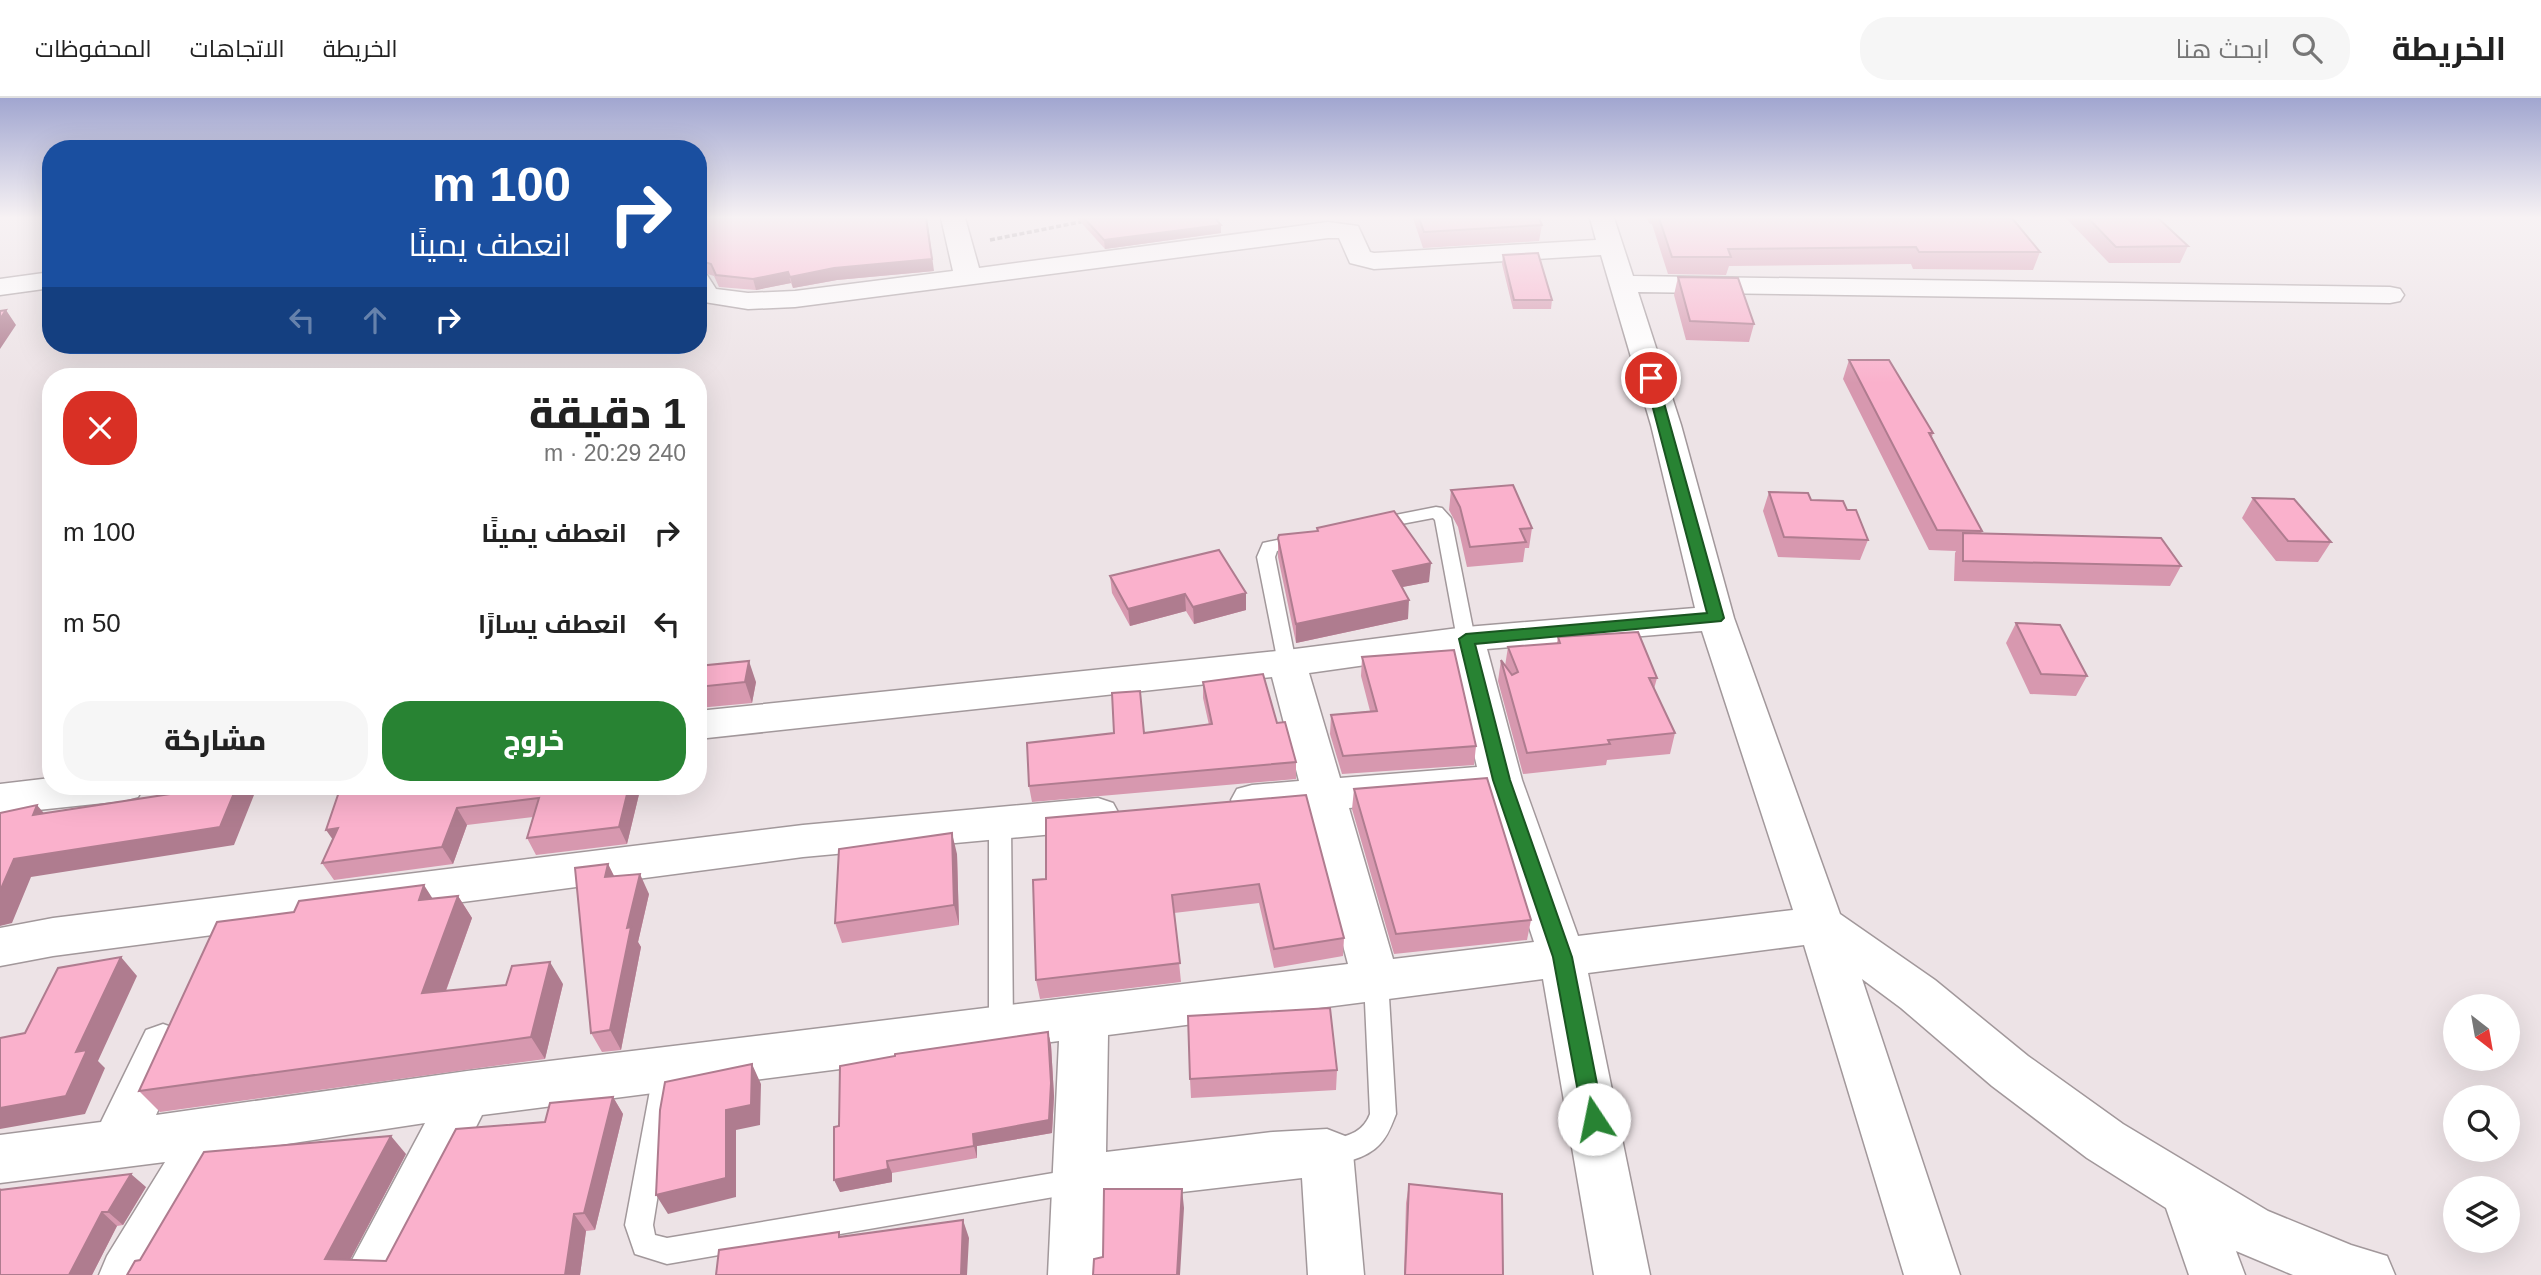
<!DOCTYPE html>
<html lang="ar">
<meta charset="utf-8">
<style>
body{margin:0;font-family:Helvetica,Cairo,sans-serif;background:#f6f6f6;color:#222;direction:rtl;height:100vh;display:flex;flex-direction:column;font-size:26px;white-space:nowrap}
*{box-sizing:border-box;margin:0}
p{font-size:23px;color:#767676}
.icon{flex:none;width:38px;height:38px;fill:none;stroke:currentColor;stroke-width:2;stroke-linecap:round;stroke-linejoin:round}
.map{position:relative;flex:1;overflow:hidden;direction:ltr}
.drawer{position:absolute;left:42px;top:270px;width:665px;height:427px;display:flex;flex-direction:column;background:#fff;border-radius:28px;box-shadow:0 7px 28px #0002;direction:rtl}
.drawer>*{flex:none}
.banner{position:absolute;left:42px;top:42px;width:665px;height:214px;border-radius:28px;box-shadow:0 7px 28px #0002;direction:rtl;background:#1a4fa0;color:#fff;overflow:hidden}
.needle{width:46px;rotate:149deg}
.buttons{position:absolute;left:2443px;top:896px;display:grid;gap:14px}
.buttons a{display:grid;place-items:center;width:77px;height:77px;border-radius:50%;background:#fff;box-shadow:0 7px 28px #0002;font-size:35px}
.pin{position:absolute;display:grid;place-items:center;width:60px;height:60px;color:#fff;margin:-30px;border:4px solid #fff;border-radius:50%;box-shadow:0 2px 7px #0007}
.me{position:absolute;width:77px;margin:-38px;rotate:349deg;stroke-linejoin:round;filter:drop-shadow(0 0 5px #0008)}
.turn{display:flex;align-items:center;gap:24px;height:147px;padding:0 21px;font-size:32px}
.turn .icon{width:91px;height:91px;stroke-width:2.5}
.turn b{display:block;font-size:49px;line-height:60px}
.lanes{display:flex;align-items:center;height:66px;padding:0 21px;background:#0003;justify-content:center;gap:35px;direction:ltr}
.lanes .off{opacity:.35}
.round{display:grid;place-items:center;flex:none;width:74px;height:74px;border-radius:28px;background:#f6f6f6}
.headline{display:flex;align-items:center;justify-content:space-between;height:119px;padding:0 21px}
h1{font-size:42px;font-weight:800;line-height:52px}
.button{display:flex;gap:14px;margin-top:auto;padding:14px 21px}
.button a{flex:1;height:80px;border-radius:28px;background:#288333;color:#fff;font-size:28px;font-weight:800;line-height:80px;text-align:center}
.button a+a{background:#f6f6f6;color:#222}
ul{padding:0;list-style:none}
li{display:flex;align-items:center;gap:21px;height:91px;padding:0 21px}
li div{flex:1}
li b{display:block;font-size:26px}
li em{font-style:normal}
header{display:flex;align-items:center;gap:42px;box-sizing:border-box;height:98px;padding:0 35px;background:#fff;border-bottom:2px solid #e0e0e0}
header strong{font-size:33px}
nav{display:flex;gap:38px;margin-inline-start:auto;font-size:24px}
.search{width:490px;height:63px;background:#f6f6f6;display:flex;align-items:center;gap:18px;box-sizing:border-box;padding:0 24px;border-radius:28px;color:#767676;font-size:26px}
.map>svg:first-child{display:block}
.lines{fill:none;stroke-linecap:round;stroke-linejoin:round}
.service-casing{stroke:#a2989b;stroke-width:3}
.minor-casing{stroke:#a2989b;stroke-width:3}
.path{stroke:#817a7d;stroke-width:3.5;stroke-dasharray:5 2.5;stroke-linecap:butt}
.service{fill:#fff;fill-rule:evenodd}
.minor{fill:#fff;fill-rule:evenodd}
.wall{fill:#d798af}
.shaded-wall{fill:#af7c8f}
.building{fill:#fab1cc;stroke:#af7c8f;stroke-width:2}
.route{fill:#288333;stroke:#1a5521;stroke-width:2}
</style>
<header>
<strong>الخريطة</strong>
<div class="search"><svg class="icon" aria-label="search" viewBox="0 0 24 24"><circle cx="10" cy="10" r="6"/><path d="M15 15l6 6"/></svg>ابحث هنا</div>
<nav><a>الخريطة</a><a>الاتجاهات</a><a>المحفوظات</a></nav>
</header>
<div class="map">
<svg width="2541" height="1177" viewBox="0 0 2541 1177">
<rect width="100%" height="100%" fill="#ede3e6"/>
<g class="lines">
<g class="service-casing">
<path id="service" d="M 1436,409 L 1442,410 L 1451,420 L 1475,541 L 1473,545 L 1459,545 L 1457,541 L 1435,422 L 1433,420 L 1375,431 L 1367,426 L 1375,421 Z
M 1301,437 L 1307,438 L 1310,442 L 1307,446 L 1277,453 L 1275,459 L 1296,565 L 1294,569 L 1280,569 L 1278,565 L 1257,459 L 1263,445 Z
M 1000,717 L 1008,719 L 1011,725 L 1013,929 L 1010,936 L 1001,939 L 992,936 L 989,929 L 989,725 L 992,719 Z
M 1376,872 L 1384,875 L 1388,882 L 1396,1016 C 1392,1026 1388,1038 1380,1046 C 1368,1060 1335,1070 1318,1064 L 1314,1055 L 1318,1046 C 1339,1038 1361,1040 1370,1016 L 1364,882 L 1368,875 Z
M 666,960 L 675,963 L 678,971 L 653,1127 L 655,1137 L 667,1140 L 1077,1071 L 1086,1074 L 1090,1083 L 1086,1092 L 1077,1095 L 667,1166 L 635,1156 L 625,1127 L 654,971 L 657,963 Z"/>
</g>
<g class="minor-casing">
<path id="minor" d="M 941,120 L 965,120 L 979,170 L 1328,124 L 1358,128 L 1370,154 L 1374,155 L 1596,142 L 1590,120 L 1614,120 L 1633,178 L 2390,189 L 2400,191 L 2404,197 L 2400,203 L 2390,205 L 1638,194 L 1681,327 L 1734,520 L 1840,816 L 1935,882 L 2028,958 L 2123,1026 L 2268,1113 L 2351,1147 L 2387,1158 L 2395,1177 L 2293,1177 L 2236,1153 L 2245,1177 L 2189,1177 L 2166,1110 L 2087,1060 L 1992,988 L 1901,910 L 1862,881 L 1960,1177 L 1904,1177 L 1804,847 L 1588,875 L 1650,1177 L 1594,1177 L 1543,881 L 1108,937 L 1106,1054 L 1273,1034 L 1327,1031 L 1345,1038 L 1353,1055 L 1364,1177 L 1308,1177 L 1302,1080 L 1105,1103 L 1104,1177 L 1048,1177 L 1059,943 L 482,1017 L 402,1177 L 344,1177 L 425,1025 L 228,1055 L 158,1177 L 99,1177 L 107,1158 L 165,1064 L 0,1085 L 0,1037 L 101,1024 L 146,932 L 163,926 L 180,932 L 187,947 L 156,1017 L 467,973 L 1348,866 L 1307,713 L 1252,717 L 1237,713 L 1231,702 L 1237,691 L 1252,687 L 1299,683 L 1272,579 L 698,641 L 698,613 L 1287,552 L 1466,529 L 1695,510 L 1651,327 L 1601,157 L 1374,171 L 1350,165 L 1339,140 L 1328,140 L 795,209 L 748,211 L 698,203 L 698,175 L 707,177 L 716,191 L 748,195 L 795,193 L 953,173 ZM 1702,533 L 1793,812 L 1578,838 L 1522,682 L 1487,551 ZM 1451,555 L 1477,669 L 1340,680 L 1309,575 ZM 1486,698 L 1534,844 L 1393,861 L 1349,710 Z
M 51,174 L 51,190 L 0,197 L 0,181 Z
M 51,680 L 51,688 L 144,688 L 138,699 L 123,703 L 0,716 L 0,686 Z
M 1098,700 L 1113,705 L 1119,716 L 1113,727 L 1098,732 L 803,759 L 53,858 L 0,868 L 0,830 L 53,820 L 803,727 Z"/>
</g>
<path class="path" d="M 990,142 L 1085,123"/>
<use href="#service" class="service"/>
<use href="#minor" class="minor"/>
</g>
<path class="wall" d="M 698,120 L 934,173 L 837,182 L 793,190 L 791,185 L 756,192 L 719,189 L 714,178 L 698,173 Z
M 1077,120 L 1219,120 L 1219,122 L 1217,122 L 1221,135 L 1105,151 Z
M 1413,120 L 1539,120 L 1542,127 L 1539,143 L 1423,150 Z
M 1647,120 L 2012,120 L 2040,154 L 2033,172 L 1913,171 L 1911,166 L 1729,168 L 1726,177 L 1668,176 L 1652,126 L 1649,125 Z
M 2066,120 L 2158,120 L 2188,148 L 2180,165 L 2109,165 Z
M 1503,157 L 1552,202 L 1551,211 L 1513,211 L 1502,166 Z
M 1678,179 L 1754,226 L 1749,244 L 1686,242 L 1674,197 Z
M 1849,262 L 1933,335 L 1932,339 L 1982,433 L 1981,436 L 2181,468 L 2170,488 L 1954,483 L 1955,455 L 1956,453 L 1929,452 L 1843,281 Z
M 1451,392 L 1532,430 L 1529,450 L 1525,450 L 1523,464 L 1467,469 L 1458,429 L 1449,412 Z
M 1769,394 L 1811,402 L 1847,412 L 1868,442 L 1860,462 L 1778,459 L 1763,413 Z
M 2253,400 L 2331,444 L 2318,464 L 2276,463 L 2242,420 Z
M 1317,430 L 1429,484 L 1402,489 L 1408,521 L 1296,545 L 1278,459 L 1278,440 L 1317,433 Z
M 1110,478 L 1246,512 L 1194,526 L 1186,513 L 1130,528 L 1112,495 Z
M 2016,525 L 2087,578 L 2076,598 L 2030,596 L 2006,545 Z
M 1558,539 L 1657,580 L 1654,591 L 1675,635 L 1670,656 L 1607,662 L 1606,667 L 1523,676 L 1498,583 L 1501,562 L 1505,568 L 1508,549 L 1557,545 Z
M 1362,559 L 1476,648 L 1474,667 L 1342,676 L 1330,636 L 1331,617 L 1370,613 L 1361,578 Z
M 698,568 L 756,584 L 752,605 L 698,610 Z
M 1203,584 L 1277,625 L 1296,664 L 1296,681 L 1032,704 L 1029,688 L 1144,635 L 1209,627 L 1203,600 Z
M 341,688 L 641,688 L 627,746 L 536,757 L 527,740 L 533,719 L 467,727 L 453,766 L 334,782 L 322,765 L 332,742 Z
M 1354,691 L 1531,822 L 1527,842 L 1394,856 L 1352,711 Z
M 1306,697 L 1344,840 L 1343,858 L 1274,870 L 1259,805 L 1174,815 L 1181,884 L 1040,901 L 1036,882 L 1046,781 Z
M 957,756 L 959,827 L 842,845 L 835,825 Z
M 608,766 L 614,778 L 649,796 L 638,844 L 641,849 L 621,952 L 602,954 L 591,935 Z
M 458,798 L 472,820 L 446,893 L 563,886 L 545,961 L 160,1014 L 139,993 L 433,801 Z
M 1048,934 L 1051,947 L 1054,998 L 1052,1035 L 977,1048 L 977,1060 L 892,1075 L 892,1084 L 840,1094 L 839,1028 Z
M 1337,972 L 1336,992 L 1191,1000 L 1190,981 Z
M 613,999 L 623,1016 L 595,1132 L 586,1133 L 580,1177 L 140,1162 L 406,1056 L 350,1162 L 386,1163 L 545,1024 Z
M 1409,1086 L 1503,1177 L 1404,1177 L 1406,1105 Z
M 146,1089 L 123,1127 L 117,1128 L 92,1177 L 0,1177 L 0,1090 L 3,1092 Z"/>
<path class="shaded-wall" d="M 927,120 L 934,173 L 837,182 L 793,190 L 790,179 Z
M 1221,127 L 1221,135 L 1105,151 L 1104,142 Z
M 788,174 L 791,185 L 756,192 L 753,181 Z
M 6,212 L 16,227 L 0,251 L 0,221 Z
M 1431,465 L 1429,484 L 1392,491 L 1393,473 Z
M 1246,495 L 1246,512 L 1194,526 L 1193,509 Z
M 1185,496 L 1186,513 L 1130,528 L 1128,511 Z
M 1409,502 L 1408,521 L 1296,545 L 1296,526 Z
M 749,563 L 756,584 L 752,605 L 745,584 Z
M 237,688 L 248,688 L 254,697 L 234,747 L 31,779 L 12,825 L 0,828 L 0,793 L 14,761 Z
M 629,688 L 641,688 L 627,746 L 619,729 Z
M 37,707 L 53,726 L 33,717 Z
M 457,710 L 467,727 L 453,766 L 442,749 Z
M 338,730 L 338,749 L 326,732 Z
M 952,735 L 957,756 L 959,827 L 954,807 Z
M 608,766 L 618,786 L 605,779 Z
M 640,776 L 649,796 L 638,844 L 641,849 L 621,952 L 610,932 L 627,830 Z
M 424,787 L 438,809 L 419,802 Z
M 458,798 L 472,820 L 437,917 L 422,895 Z
M 121,859 L 137,878 L 98,963 L 105,970 L 85,1016 L 0,1031 L 0,1010 L 76,954 Z
M 550,864 L 563,886 L 545,961 L 531,939 Z
M 1048,934 L 1051,947 L 1054,998 L 1052,1035 L 977,1048 L 977,1060 L 974,1048 L 973,1036 Z
M 752,966 L 761,986 L 760,1027 L 736,1032 L 736,1099 L 668,1116 L 656,1097 L 726,1012 Z
M 613,999 L 623,1016 L 595,1132 L 584,1115 Z
M 391,1038 L 406,1056 L 342,1177 L 325,1161 Z
M 887,1063 L 892,1075 L 892,1084 L 840,1094 L 834,1082 Z
M 131,1076 L 146,1089 L 123,1127 L 108,1114 Z
M 1182,1091 L 1184,1110 L 1180,1177 L 1177,1177 Z
M 102,1114 L 117,1128 L 92,1177 L 69,1177 Z
M 574,1116 L 586,1133 L 580,1177 L 565,1177 Z
M 963,1122 L 969,1140 L 967,1177 L 961,1177 Z"/>
<path class="building" d="M 698,120 L 926,120 L 932,161 L 834,170 L 790,179 L 788,174 L 753,181 L 716,177 L 711,166 L 698,162 Z
M 1084,120 L 1215,120 L 1221,127 L 1104,142 Z
M 1419,120 L 1539,120 L 1542,127 L 1424,134 Z
M 1659,120 L 2012,120 L 2040,154 L 1919,154 L 1916,149 L 1728,151 L 1731,159 L 1672,159 Z
M 2088,120 L 2158,120 L 2188,148 L 2116,149 Z
M 1538,155 L 1552,202 L 1514,202 L 1503,157 Z
M 1678,179 L 1738,180 L 1754,226 L 1690,223 Z
M 6,212 L 0,221 L 0,213 Z
M 1849,262 L 1889,262 L 1933,335 L 1929,335 L 1982,433 L 1937,432 Z
M 1513,387 L 1532,430 L 1520,431 L 1526,444 L 1470,449 L 1460,409 L 1451,392 Z
M 1769,394 L 1808,395 L 1811,402 L 1843,403 L 1847,412 L 1856,412 L 1868,442 L 1784,439 Z
M 2253,400 L 2294,401 L 2331,444 L 2288,443 Z
M 1394,413 L 1431,465 L 1393,473 L 1409,502 L 1296,526 L 1278,440 L 1279,437 L 1318,433 L 1317,430 Z
M 1963,435 L 2161,440 L 2181,468 L 1963,463 Z
M 1219,452 L 1246,495 L 1193,509 L 1185,496 L 1128,511 L 1110,478 Z
M 2016,525 L 2060,527 L 2087,578 L 2041,576 Z
M 1638,534 L 1657,580 L 1649,580 L 1675,635 L 1608,642 L 1610,646 L 1527,655 L 1501,562 L 1512,577 L 1518,574 L 1508,549 L 1560,545 L 1558,539 Z
M 1454,552 L 1476,648 L 1343,658 L 1331,617 L 1377,613 L 1362,559 Z
M 749,563 L 745,584 L 698,589 L 698,568 Z
M 1263,576 L 1277,625 L 1285,624 L 1296,664 L 1029,688 L 1027,645 L 1114,635 L 1112,595 L 1140,593 L 1144,635 L 1212,626 L 1203,584 Z
M 1487,680 L 1531,822 L 1396,836 L 1354,691 Z
M 199,688 L 237,688 L 220,729 L 14,761 L 0,793 L 0,715 L 37,707 L 33,717 L 196,692 Z
M 341,688 L 629,688 L 619,729 L 527,740 L 539,700 L 457,710 L 442,749 L 322,765 L 338,730 L 326,732 Z
M 1306,697 L 1344,840 L 1274,851 L 1259,786 L 1172,797 L 1180,865 L 1036,882 L 1033,782 L 1046,781 L 1046,720 Z
M 952,735 L 954,807 L 835,825 L 839,751 Z
M 608,766 L 605,779 L 640,776 L 627,830 L 631,829 L 610,932 L 591,935 L 575,770 Z
M 424,787 L 419,802 L 458,798 L 422,895 L 506,887 L 512,868 L 550,864 L 531,939 L 139,993 L 217,824 L 294,814 L 299,803 Z
M 121,859 L 76,954 L 87,952 L 66,998 L 0,1010 L 0,940 L 25,935 L 58,870 Z
M 1330,910 L 1337,972 L 1190,981 L 1188,918 Z
M 1048,934 L 1051,985 L 1049,1022 L 973,1036 L 974,1048 L 887,1063 L 888,1071 L 834,1082 L 834,1029 L 839,1028 L 840,968 L 895,958 L 895,956 Z
M 752,966 L 751,1007 L 726,1012 L 726,1080 L 656,1097 L 660,1012 L 665,984 Z
M 613,999 L 584,1115 L 574,1116 L 565,1177 L 127,1177 L 135,1163 L 140,1162 L 204,1054 L 391,1038 L 325,1161 L 386,1163 L 456,1031 L 545,1024 L 550,1005 Z
M 131,1076 L 108,1114 L 102,1114 L 69,1177 L 0,1177 L 0,1092 Z
M 1409,1086 L 1502,1096 L 1503,1177 L 1405,1177 Z
M 1104,1091 L 1182,1091 L 1177,1177 L 1093,1177 L 1094,1161 L 1103,1159 Z
M 963,1122 L 961,1177 L 716,1177 L 719,1152 L 839,1134 L 839,1139 Z"/>
<linearGradient id="sky" x2="0" y2="1"><stop stop-color="#a1a6d0"/><stop offset="0.42" stop-color="#f7f2f4"/><stop offset="1" stop-color="#f7f2f4" stop-opacity="0"/></linearGradient>
<rect width="2541" height="285" fill="url(#sky)"/>
<path class="route" d="M 1651,276 L 1657,280 L 1724,520 L 1721,523 L 1475,546 L 1510,682 L 1572,859 L 1604,1021 L 1601,1028 L 1594,1030 L 1586,1028 L 1583,1021 L 1553,859 L 1493,682 L 1459,541 L 1466,536 L 1707,515 L 1645,280 Z"/>
</svg>
<div class="buttons">
<a><svg class="needle" viewBox="-14 -14 28 28"><path d="M0-13l5 13h-10z" fill="#e53935"/><path d="M0 13l5-13h-10z" fill="#767676"/></svg></a>
<a><svg class="icon" aria-label="search" viewBox="0 0 24 24"><circle cx="10" cy="10" r="6"/><path d="M15 15l6 6"/></svg></a>
<a><svg class="icon" aria-label="layers" viewBox="0 0 24 24"><path d="M12 4l9 5-9 5-9-5zM3 14l9 5 9-5"/></svg></a>
</div>
<div class="pin" style="left:1651px;top:280px;background:#d93025"><svg class="icon" aria-label="arrive" viewBox="0 0 24 24"><path d="M6 21V4h12l-3 4 3 4H6"/></svg></div>
<svg class="me" style="left:1594px;top:1021px" viewBox="-20 -20 40 40"><circle r="19" fill="#fff"/><path d="M0-13L10 11 0 6-10 11z" fill="#288333"/></svg>
<div class="banner">
<div class="turn"><svg class="icon" aria-label="right" viewBox="0 0 24 24"><path d="M7 20v-9h11M14 6l5 5-5 5"/></svg><div><b>100 m</b>انعطف يمينًا</div></div>
<div class="lanes"><svg class="icon off" aria-label="left" viewBox="0 0 24 24"><path d="M17 20v-9H6M10 6l-5 5 5 5"/></svg><svg class="icon off" aria-label="ahead" viewBox="0 0 24 24"><path d="M12 20V5M6 11l6-6 6 6"/></svg><svg class="icon" aria-label="right" viewBox="0 0 24 24"><path d="M7 20v-9h11M14 6l5 5-5 5"/></svg></div>
</div>
<section class="drawer">
<div class="headline"><div><h1>1 دقيقة</h1><p>240 m · 20:29</p></div><a class="round" style="background:#d93025;color:#fff"><svg class="icon" aria-label="close" viewBox="0 0 24 24"><path d="M6 6l12 12M18 6L6 18"/></svg></a></div>
<ul>
<li><svg class="icon" aria-label="right" viewBox="0 0 24 24"><path d="M7 20v-9h11M14 6l5 5-5 5"/></svg><div><b>انعطف يمينًا</b></div><em>100 m</em></li>
<li><svg class="icon" aria-label="left" viewBox="0 0 24 24"><path d="M17 20v-9H6M10 6l-5 5 5 5"/></svg><div><b>انعطف يسارًا</b></div><em>50 m</em></li>
</ul>
<div class="button"><a>خروج</a><a>مشاركة</a></div>
</section>
</div>
